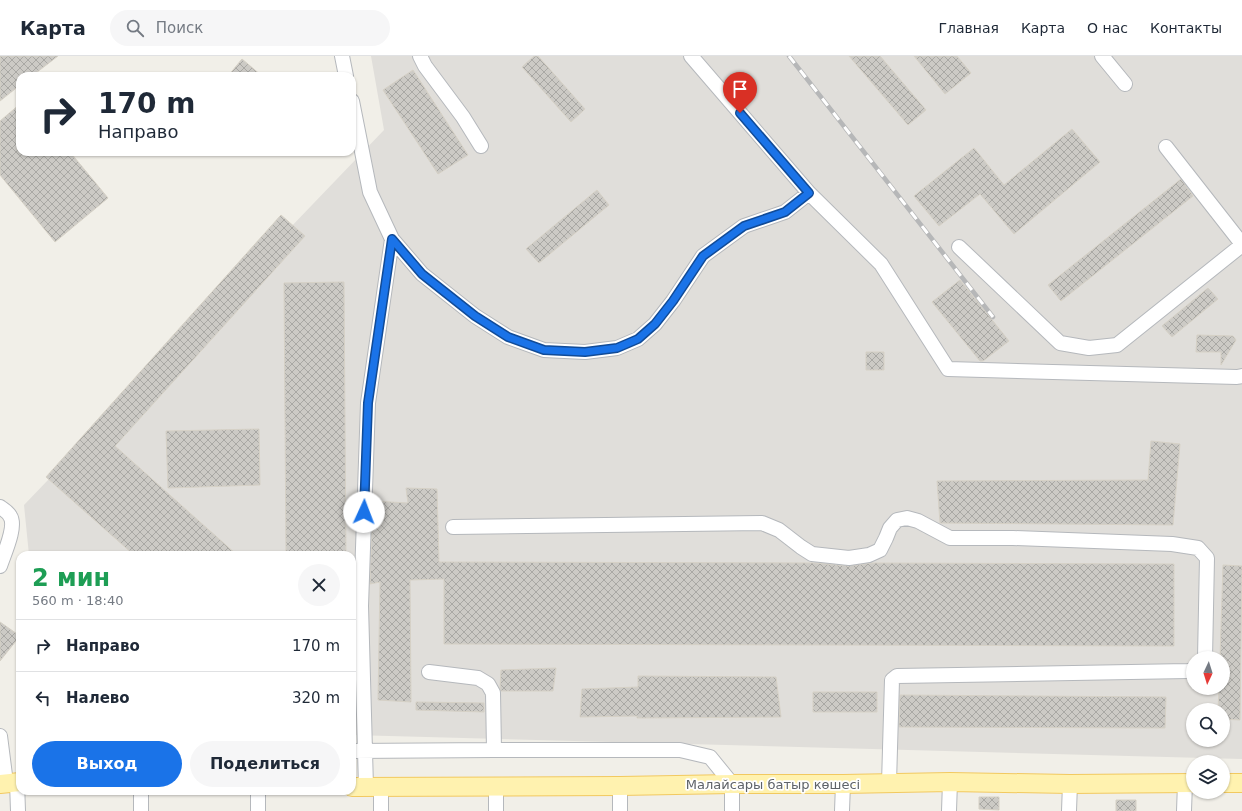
<!DOCTYPE html>
<html lang="ru">
<meta charset="utf-8">
<style>
body{margin:0;font-family:"DejaVu Sans",sans-serif;background:#f6f6f7;color:#1f2937;height:100vh;display:flex;flex-direction:column;font-size:15px;white-space:nowrap}
*{box-sizing:border-box;margin:0}
p{font-size:13px;color:#747a83}
.icon{flex:none;width:22px;height:22px;fill:none;stroke:currentColor;stroke-width:2;stroke-linecap:round;stroke-linejoin:round}
.map{position:relative;flex:1;overflow:hidden}
.side{position:absolute;left:16px;top:495px;width:340px;height:244px;display:flex;flex-direction:column;background:#fff;border-radius:12px;box-shadow:0 1px 3px #0004}
.side>*{flex:none}
.guide{position:absolute;left:16px;top:16px;width:340px;height:84px;border-radius:12px;box-shadow:0 1px 3px #0004;background:#fff;color:#1f2937;overflow:hidden}
.needle{width:26px;rotate:184deg}
.buttons{position:absolute;left:1186px;top:595px;display:grid;gap:8px}
.buttons a{display:grid;place-items:center;width:44px;height:44px;border-radius:50%;background:#fff;box-shadow:0 1px 3px #0004;font-size:20px}
.pin{position:absolute;display:grid;place-items:center;width:34px;height:34px;color:#fff;margin:-41px -17px;border-radius:50% 50% 50% 0;rotate:-45deg;box-shadow:0 0 4px #0007}
.pin .icon{rotate:45deg}
.me{position:absolute;width:44px;margin:-22px;rotate:2deg;stroke-linejoin:round;filter:drop-shadow(0 0 3px #0008)}
.turn{display:flex;align-items:center;gap:14px;height:84px;padding:0 16px;font-size:18px}
.turn .icon{width:52px;height:52px;stroke-width:2.5}
.turn b{display:block;font-size:28px;line-height:34px}
.round{display:grid;place-items:center;flex:none;width:42px;height:42px;border-radius:21px;background:#f6f6f7}
.summary{display:flex;align-items:center;justify-content:space-between;height:68px;padding:0 16px}
h1{font-size:24px;font-weight:700;line-height:30px;color:#1e9e55}
.cta{display:flex;gap:8px;margin-top:auto;padding:8px 16px}
.cta a{flex:1;height:46px;border-radius:24px;background:#1a73e8;color:#fff;font-size:16px;font-weight:700;line-height:46px;text-align:center}
.cta a+a{background:#f6f6f7;color:#1f2937}
ul{padding:0;list-style:none}
li{display:flex;align-items:center;gap:12px;height:52px;padding:0 16px;border-top:1px solid #e0e1e3}
li div{flex:1}
li b{display:block;font-size:15px}
li em{font-style:normal}
header{display:flex;align-items:center;gap:24px;box-sizing:border-box;height:56px;padding:0 20px;background:#fff;border-bottom:1px solid #e0e1e3}
header strong{font-size:19px}
nav{display:flex;gap:22px;margin-inline-start:auto;font-size:14px}
.search{width:280px;height:36px;background:#f6f6f7;display:flex;align-items:center;gap:10px;box-sizing:border-box;padding:0 14px;border-radius:22px;color:#747a83;font-size:15px}
.map>svg:first-child{display:block}
.industrial{fill:#e0deda;fill-rule:evenodd}
.building{fill:url(#building-cross-hatch);stroke:#d6d1c6}
.lines{fill:none;stroke-linecap:round;stroke-linejoin:round}
.minor-casing{stroke:#b5b8bc;stroke-width:16}
.major-casing{stroke:#f2c960;stroke-width:20}
.minor{stroke:#fff;stroke-width:14}
.major{stroke:#fff2af;stroke-width:18}
.rail-casing{stroke:#b6b7b8;stroke-width:4.5}
.rail{stroke:#fff;stroke-width:3;stroke-dasharray:9;stroke-linecap:butt}
.route-casing{stroke:#114b97;stroke-width:10}
.route{stroke:#1a73e8;stroke-width:7}
.labels{text-anchor:middle;stroke-width:3.5;stroke-linejoin:round;paint-order:stroke}
.street-label{font-size:13px;fill:#5f6368;stroke:#fff}
</style>
<header>
<strong>Карта</strong>
<div class="search"><svg class="icon" aria-label="search" viewBox="0 0 24 24"><circle cx="10" cy="10" r="6"/><path d="M15 15l6 6"/></svg>Поиск</div>
<nav><a>Главная</a><a>Карта</a><a>О нас</a><a>Контакты</a></nav>
</header>
<div class="map">
<svg width="1242" height="755" viewBox="0 0 1242 755">
<defs>
<pattern id="building-cross-hatch" width="8" height="8" patternUnits="userSpaceOnUse"><rect width="8" height="8" fill="#cccac5"/><path d="M0 0l8 8M0 8l8-8" fill="none" stroke="#a9a8a4"/></pattern>
</defs>
<rect width="100%" height="100%" fill="#f1efe8"/>
<path class="industrial" d="M 371,0 L 1242,0 L 1242,703 L 352,679 L 352,499 L 29,499 L 24,449 L 384,74 ZM 1193,602 L 1223,602 L 1223,632 L 1193,632 ZM 1193,654 L 1223,654 L 1223,684 L 1193,684 Z"/>
<path class="building" d="M 0,0 L 58,0 L 32,20 L 20,20 L 20,29 L 0,45 Z
M 534,0 L 538,0 L 585,53 L 571,66 L 522,11 Z
M 849,0 L 880,0 L 926,54 L 908,69 Z
M 914,0 L 957,0 L 971,17 L 945,38 Z
M 242,3 L 262,20 L 228,20 Z
M 413,14 L 468,99 L 438,118 L 383,34 Z
M 20,48 L 20,96 L 70,96 L 108,142 L 55,186 L 0,119 L 0,65 Z
M 1072,73 L 1100,106 L 1014,178 L 980,138 L 939,170 L 914,140 L 974,92 L 1004,129 Z
M 1181,123 L 1193,140 L 1061,245 L 1048,229 Z
M 597,134 L 609,149 L 539,207 L 526,193 Z
M 281,159 L 305,180 L 115,390 L 237,499 L 134,499 L 46,421 Z
M 960,224 L 1009,285 L 983,305 L 980,305 L 932,246 Z
M 344,226 L 346,499 L 286,499 L 284,227 Z
M 1208,232 L 1218,243 L 1172,281 L 1162,270 Z
M 1197,279 L 1233,280 L 1236,284 L 1221,309 L 1221,296 L 1196,296 Z
M 866,296 L 884,296 L 884,314 L 866,314 Z
M 259,373 L 260,429 L 168,432 L 166,375 Z
M 1151,385 L 1180,388 L 1173,469 L 940,467 L 937,425 L 1148,424 Z
M 406,432 L 437,433 L 439,506 L 815,507 L 848,510 L 872,507 L 1174,508 L 1174,590 L 444,588 L 444,523 L 410,524 L 411,646 L 378,644 L 380,526 L 370,528 L 373,445 L 408,447 Z
M 1223,509 L 1242,510 L 1240,664 L 1223,663 L 1223,654 L 1218,654 L 1219,632 L 1223,632 L 1223,602 L 1220,602 Z
M 0,566 L 20,580 L 0,605 Z
M 556,612 L 553,635 L 501,635 L 500,632 L 501,614 Z
M 352,616 L 354,616 L 356,665 L 352,665 Z
M 638,620 L 776,621 L 781,661 L 637,662 L 637,660 L 580,661 L 582,633 L 638,631 Z
M 813,636 L 877,636 L 877,656 L 813,656 Z
M 900,639 L 1166,641 L 1165,672 L 899,671 Z
M 416,646 L 484,647 L 484,656 L 416,654 Z
M 979,741 L 999,741 L 999,754 L 979,753 Z
M 1116,744 L 1136,744 L 1136,755 L 1116,755 Z"/>
<g class="lines">
<g class="minor-casing">
<path id="minor" d="M 342,0 L 346,20
M 420,0 L 425,10 L 463,61 L 481,90
M 691,0 L 809,137 L 881,208 L 948,313 L 1237,321 L 1242,320
M 1102,0 L 1125,28
M 352,45 L 370,136 L 392,183 L 422,218 L 475,260 L 508,281 L 544,294 L 585,296 L 617,292 L 638,283 L 655,268 L 673,245 L 703,200 L 744,170 L 785,156 L 809,137
M 1166,91 L 1242,188
M 959,191 L 1060,287 L 1089,292 L 1117,289 L 1242,189
M 0,451 C 3,453 8,456 10,460 C 17,470 4,498 0,510
M 453,471 L 762,467 L 779,474 L 801,491 L 812,498 L 849,502 L 869,499 L 880,494 L 886,482 L 890,472 L 897,464 L 907,462 L 918,465 L 950,482 L 1013,482 L 1172,488 L 1198,492 L 1207,502 L 1205,602
M 429,616 L 478,622 L 488,628 L 493,637 L 494,694 L 680,694 L 710,701 L 732,728 L 732,755
M 0,680 L 6,727
M 352,695 L 494,694
M 17,726 L 18,755
M 889,727 L 892,624 L 897,620 L 1188,615 L 1193,614
M 496,730 L 496,755
M 366,731 L 361,550 L 368,347 L 392,183
M 381,731 L 381,755
M 141,735 L 141,755
M 258,755 L 258,735
M 620,755 L 620,730
M 842,755 L 843,728
M 949,755 L 950,726
M 1069,755 L 1070,728
M 1184,755 L 1185,727"/>
</g>
<g class="major-casing">
<path id="major" d="M 1223,727 L 1242,727
M 0,728 L 20,726
M 352,731 L 620,730 L 732,728 L 843,728 L 950,726 L 1070,728 L 1193,727"/>
</g>
<use href="#minor" class="minor"/>
<use href="#major" class="major"/>
<g class="rail-casing">
<path id="rail" d="M 789,0 L 993,261"/>
</g>
<use href="#rail" class="rail"/>
</g>
<g class="lines">
<g class="route-casing">
<path id="route" d="M 364,456 L 368,347 L 392,183 L 422,218 L 475,260 L 508,281 L 544,294 L 585,296 L 617,292 L 638,283 L 655,268 L 673,245 L 703,200 L 744,170 L 785,156 L 809,137 L 740,57"/>
</g>
<use href="#route" class="route"/>
</g>
<g class="labels">
<g class="street-label">
<text x="773" y="733">Малайсары батыр көшесі</text>
</g>
</g>
</svg>
<div class="buttons">
<a><svg class="needle" viewBox="-14 -14 28 28"><path d="M0-13l5 13h-10z" fill="#e53935"/><path d="M0 13l5-13h-10z" fill="#747a83"/></svg></a>
<a><svg class="icon" aria-label="search" viewBox="0 0 24 24"><circle cx="10" cy="10" r="6"/><path d="M15 15l6 6"/></svg></a>
<a><svg class="icon" aria-label="layers" viewBox="0 0 24 24"><path d="M12 4l9 5-9 5-9-5zM3 14l9 5 9-5"/></svg></a>
</div>
<div class="pin" style="left:740px;top:57px;background:#d93025"><svg class="icon" aria-label="arrive" viewBox="0 0 24 24"><path d="M6 21V4h12l-3 4 3 4H6"/></svg></div>
<svg class="me" style="left:364px;top:456px" viewBox="-20 -20 40 40"><circle r="19" fill="#fff"/><path d="M0-13L10 11 0 6-10 11z" fill="#1a73e8"/></svg>
<div class="guide">
<div class="turn"><svg class="icon" aria-label="right" viewBox="0 0 24 24"><path d="M7 20v-9h11M14 6l5 5-5 5"/></svg><div><b>170 m</b>Направо</div></div>
</div>
<section class="side">
<div class="summary"><div><h1>2 мин</h1><p>560 m · 18:40</p></div><a class="round"><svg class="icon" aria-label="close" viewBox="0 0 24 24"><path d="M6 6l12 12M18 6L6 18"/></svg></a></div>
<ul>
<li><svg class="icon" aria-label="right" viewBox="0 0 24 24"><path d="M7 20v-9h11M14 6l5 5-5 5"/></svg><div><b>Направо</b></div><em>170 m</em></li>
<li><svg class="icon" aria-label="left" viewBox="0 0 24 24"><path d="M17 20v-9H6M10 6l-5 5 5 5"/></svg><div><b>Налево</b></div><em>320 m</em></li>
</ul>
<div class="cta"><a>Выход</a><a>Поделиться</a></div>
</section>
</div>
